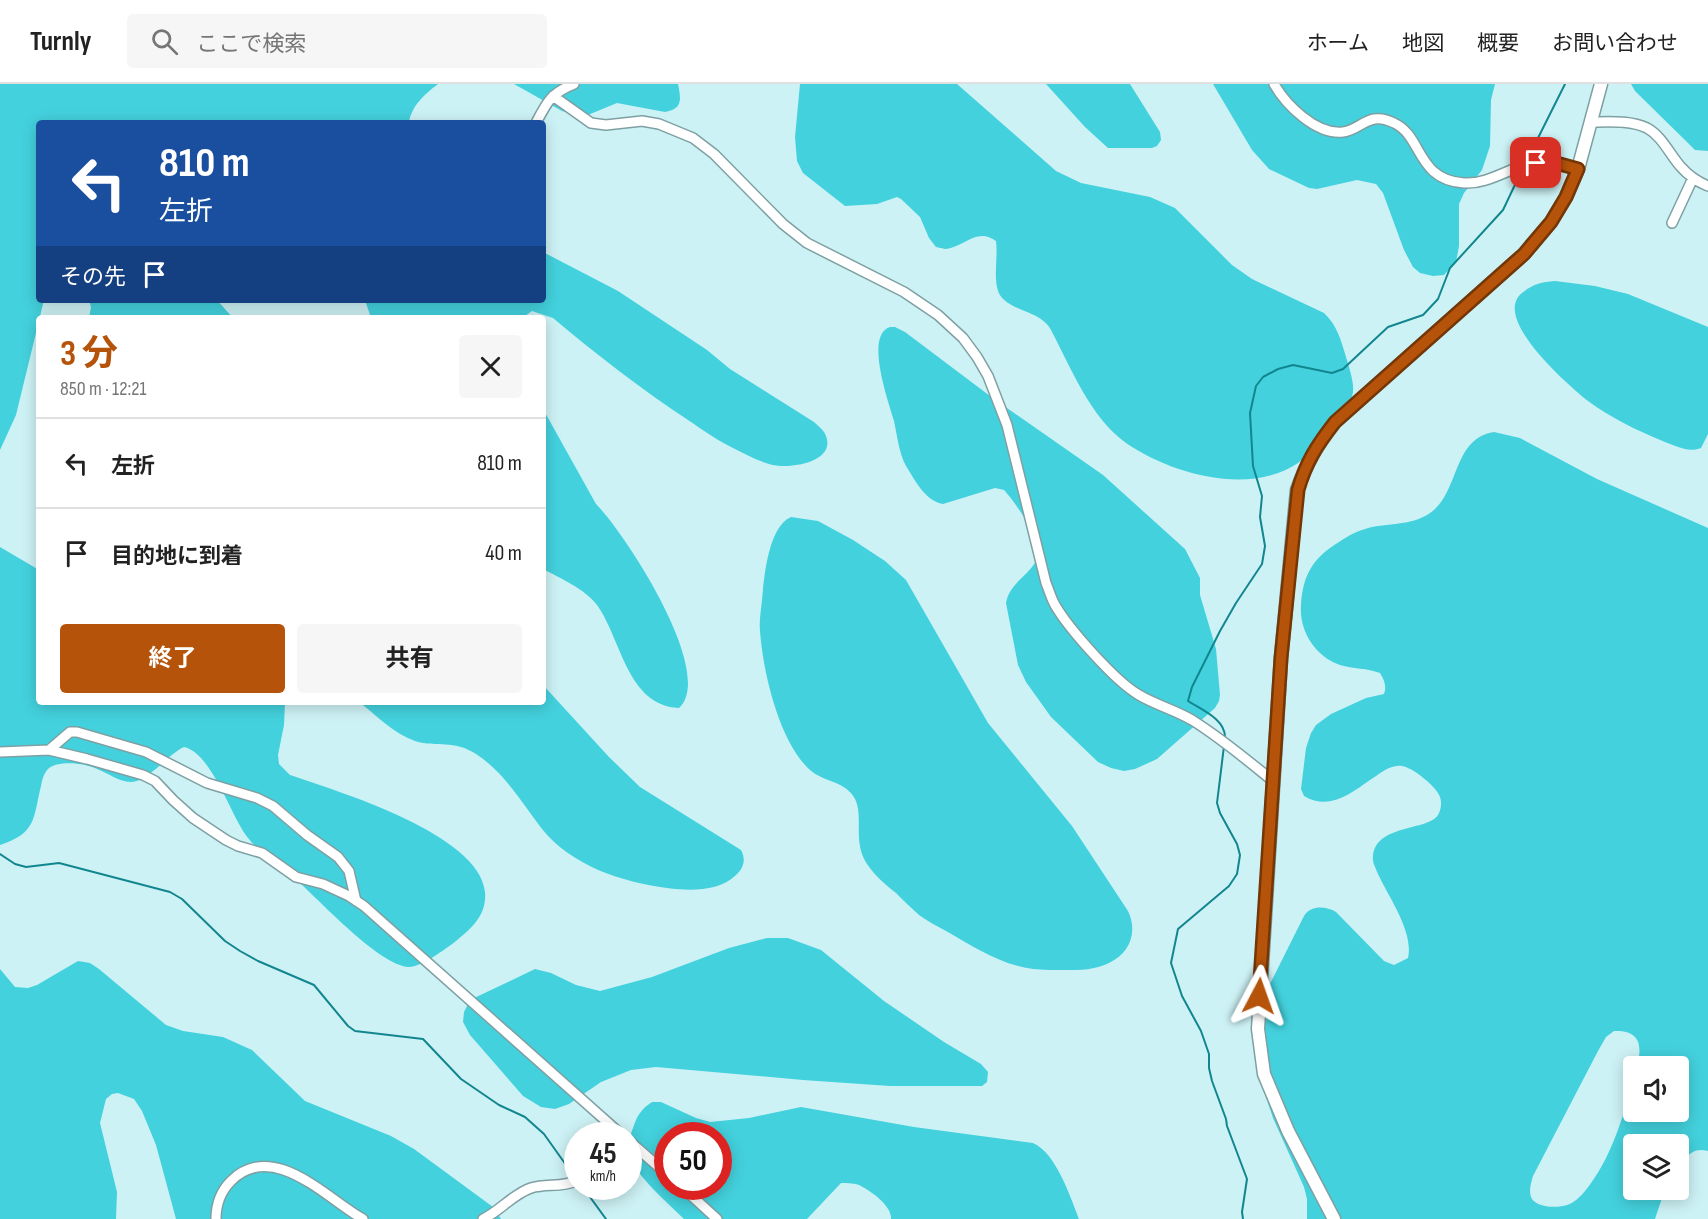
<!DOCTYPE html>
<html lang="ja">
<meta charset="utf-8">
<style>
body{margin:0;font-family:"Sofia Sans Condensed","Noto Sans JP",sans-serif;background:#f6f6f6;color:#222;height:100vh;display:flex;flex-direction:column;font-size:22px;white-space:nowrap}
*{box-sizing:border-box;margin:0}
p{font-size:20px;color:#767676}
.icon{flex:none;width:33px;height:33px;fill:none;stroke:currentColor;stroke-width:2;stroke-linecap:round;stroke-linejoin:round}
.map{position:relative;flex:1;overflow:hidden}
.sheet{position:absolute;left:36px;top:231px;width:510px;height:390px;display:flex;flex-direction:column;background:#fff;border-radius:6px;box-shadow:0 3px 15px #0003}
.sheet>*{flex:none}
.hud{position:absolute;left:36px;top:36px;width:510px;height:183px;border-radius:6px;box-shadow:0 3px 15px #0003;background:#1a4fa0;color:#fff;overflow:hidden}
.buttons{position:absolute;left:1623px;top:972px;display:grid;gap:12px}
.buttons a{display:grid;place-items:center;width:66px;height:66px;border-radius:6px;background:#fff;box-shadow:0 3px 15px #0003;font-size:30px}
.speed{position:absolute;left:564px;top:1038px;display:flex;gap:12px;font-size:30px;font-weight:700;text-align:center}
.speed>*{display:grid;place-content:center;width:78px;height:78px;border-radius:50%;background:#fff;box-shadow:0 3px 15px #0003;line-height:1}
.speed small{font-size:15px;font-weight:400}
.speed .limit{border:9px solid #d22;background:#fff;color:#111}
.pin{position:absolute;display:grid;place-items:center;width:51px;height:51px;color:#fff;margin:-26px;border-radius:12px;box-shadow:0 3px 9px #0006}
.me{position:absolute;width:66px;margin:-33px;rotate:4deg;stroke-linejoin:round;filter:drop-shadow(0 0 4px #0008)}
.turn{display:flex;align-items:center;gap:21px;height:126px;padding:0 24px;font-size:27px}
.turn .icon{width:78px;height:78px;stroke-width:2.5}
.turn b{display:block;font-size:42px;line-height:51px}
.then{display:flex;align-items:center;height:57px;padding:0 24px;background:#0003;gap:12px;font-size:22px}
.round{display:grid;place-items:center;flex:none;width:63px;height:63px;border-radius:6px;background:#f6f6f6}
.summary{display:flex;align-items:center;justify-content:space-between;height:102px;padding:0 24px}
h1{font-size:36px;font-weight:700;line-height:45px;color:#b45309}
.button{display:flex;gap:12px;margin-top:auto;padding:12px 24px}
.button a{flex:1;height:69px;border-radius:6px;background:#b45309;color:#fff;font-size:24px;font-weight:700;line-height:69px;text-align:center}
.button a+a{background:#f6f6f6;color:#222}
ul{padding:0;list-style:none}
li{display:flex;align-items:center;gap:18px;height:90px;padding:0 24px;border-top:2px solid #e0e0e0}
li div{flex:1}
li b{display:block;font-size:22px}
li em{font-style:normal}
header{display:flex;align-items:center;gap:36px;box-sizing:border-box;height:84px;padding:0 30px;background:#fff;border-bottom:2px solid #e0e0e0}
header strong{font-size:28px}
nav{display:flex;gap:33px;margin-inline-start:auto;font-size:21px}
.search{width:420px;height:54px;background:#f6f6f6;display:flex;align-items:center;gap:15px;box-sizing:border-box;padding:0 21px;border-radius:6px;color:#767676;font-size:22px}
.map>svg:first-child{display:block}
.forest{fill:#43d1dd;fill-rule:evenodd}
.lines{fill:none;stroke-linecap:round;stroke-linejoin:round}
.stream{stroke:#12868f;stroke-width:2}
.minor-casing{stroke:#7ea0a3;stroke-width:12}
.major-casing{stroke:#7ea0a3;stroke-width:15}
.minor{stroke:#fff;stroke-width:9}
.major{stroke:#fff;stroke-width:12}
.route-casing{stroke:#753606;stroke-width:15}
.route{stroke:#b45309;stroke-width:10}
</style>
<header>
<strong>Turnly</strong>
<div class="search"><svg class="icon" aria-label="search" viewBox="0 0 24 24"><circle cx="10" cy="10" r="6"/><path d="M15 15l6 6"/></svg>ここで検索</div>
<nav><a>ホーム</a><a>地図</a><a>概要</a><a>お問い合わせ</a></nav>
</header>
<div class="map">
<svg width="1708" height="1135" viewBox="0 0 1708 1135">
<rect width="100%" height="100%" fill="#cdf2f5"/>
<path class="forest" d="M 0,0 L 438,0 C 425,10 411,22 409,39 L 39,39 L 39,216 L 44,216 L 16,331 L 0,366 Z
M 514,0 L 678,0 C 681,15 683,25 665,28 L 617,19 L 583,33 L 562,27 Z
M 800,0 L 957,0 L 1056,87 L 1081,99 L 1150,113 L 1175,124 L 1232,181 L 1252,195 L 1324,229 C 1337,241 1341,256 1346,273 C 1359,315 1355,312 1328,345 C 1319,356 1310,370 1298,379 C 1249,412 1171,390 1126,359 C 1090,333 1071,284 1051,246 C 1040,224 1001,228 997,203 C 994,188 998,172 996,157 C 977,143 964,163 946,165 C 945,165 936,163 936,163 L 929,154 L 920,133 L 901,115 L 897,113 L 877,120 L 845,122 L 803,89 L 797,77 L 795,53 Z
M 1046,0 L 1130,0 L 1160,48 L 1161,56 L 1157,62 L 1152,64 L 1108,64 L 1085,43 Z
M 1213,0 L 1495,0 L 1491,16 L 1490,62 L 1482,86 L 1464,109 L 1459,120 L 1459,162 L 1456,178 L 1444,191 L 1433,192 L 1420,189 L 1413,183 L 1404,166 L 1383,109 L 1376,100 L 1357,96 L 1317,105 L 1309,104 L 1269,85 L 1252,66 Z
M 1631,0 L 1708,0 L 1708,67 L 1695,66 L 1688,59 L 1635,7 Z
M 543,168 L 618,207 L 707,266 L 730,285 L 814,338 C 818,342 824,346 826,352 C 835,376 798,383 781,382 C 765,381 749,372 735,365 C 718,357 703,346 688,336 C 641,305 597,271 553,234 L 532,227 L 522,234 L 371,234 L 365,216 L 543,216 Z
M 1555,197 L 1595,202 L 1628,210 L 1708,243 L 1708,350 L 1701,364 C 1689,369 1676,362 1665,358 C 1638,347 1611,334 1588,317 C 1568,301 1491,234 1522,209 C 1533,200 1541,198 1555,197 Z
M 89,216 L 217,216 L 233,234 L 89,234 L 91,223 Z
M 890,243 L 895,243 L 905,248 L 994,315 L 1103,391 L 1185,465 L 1200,494 L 1200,511 L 1216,565 L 1220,611 L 1219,617 L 1215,624 L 1157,675 L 1135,685 L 1124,687 L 1111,684 L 1098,678 L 1051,633 L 1026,598 L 1018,581 L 1006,519 C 1009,500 1027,493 1036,477 C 1045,460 1016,419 1004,406 L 995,404 L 943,420 C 925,417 915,396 906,382 C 899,369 897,351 894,337 C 889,319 864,251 890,243 Z
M 543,325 L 596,420 C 624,448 717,589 679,624 C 627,622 621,554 597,521 C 585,505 560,494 543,485 Z
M 1494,348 L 1520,354 L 1597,395 L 1708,444 L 1708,1067 C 1691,1062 1684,1075 1679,1088 L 1678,1060 L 1634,1060 L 1634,1106 L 1667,1106 L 1662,1114 L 1655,1135 L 1307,1135 L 1307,1115 L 1304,1103 L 1273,1034 L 1264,1007 L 1260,984 L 1261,937 L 1267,906 L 1304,832 C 1311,821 1326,822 1336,828 L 1384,877 L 1394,881 L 1408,874 C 1414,848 1389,814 1378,790 C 1376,784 1372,779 1373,772 C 1376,740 1428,747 1438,731 C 1441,726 1442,718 1440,713 C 1437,703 1412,683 1402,682 C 1390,680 1380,690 1370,696 C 1350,710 1329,727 1304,712 L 1301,705 L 1306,664 L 1311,649 L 1316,641 L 1331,630 L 1366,614 L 1384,610 C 1387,603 1384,595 1380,589 C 1367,584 1353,585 1340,581 C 1315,572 1299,547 1301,521 C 1303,490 1313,474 1339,458 C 1349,451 1359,446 1372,443 C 1394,439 1419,441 1436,424 C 1459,401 1455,354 1494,348 ZM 1614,947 C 1639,946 1643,960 1637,982 L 1678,982 L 1678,1028 L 1634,1028 L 1633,995 C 1624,1032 1610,1077 1585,1107 C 1581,1112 1574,1119 1567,1121 C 1558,1124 1538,1124 1532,1115 C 1528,1108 1531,1099 1533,1092 L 1598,967 L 1606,953 Z
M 791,433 L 818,437 L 853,456 L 885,477 L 906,496 L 988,639 L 1072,742 L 1128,827 C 1138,848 1130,869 1109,879 C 1095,886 1080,886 1065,886 C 1054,886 1043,886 1033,885 C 1001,881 974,863 946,847 C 937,842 927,837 919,831 C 911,824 903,816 896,809 C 886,801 874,791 867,780 C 852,757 864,733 855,715 C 846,697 823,698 810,686 C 779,658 763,588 760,547 C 759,537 761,526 762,516 C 764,494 768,443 791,433 Z
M 0,463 L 39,486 L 39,618 L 285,618 L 284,641 L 278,671 L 279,680 L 290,691 C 337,707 480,750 485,808 C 487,831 472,844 456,857 C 447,864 421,883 409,883 C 378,882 311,807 286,786 C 273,775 258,767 248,754 C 231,733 212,669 184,663 C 168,670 148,698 131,698 C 119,698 108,689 97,685 C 85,679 58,676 48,685 C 44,689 42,696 41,702 C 33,734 37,749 0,761 Z
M 543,601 L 609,673 L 640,703 L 741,766 C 746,775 744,784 736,791 C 718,808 690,807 667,804 C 622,798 572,782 542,745 C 522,719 504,688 476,670 C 453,655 438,664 415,657 C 394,650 376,631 359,618 L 543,618 Z
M 767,854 L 788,854 L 821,866 L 884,917 L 944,958 L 981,980 L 988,988 L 987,998 L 982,1002 L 890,1002 L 803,996 L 656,983 L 631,986 L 601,998 L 569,1020 L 555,1025 L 541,1023 L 523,1012 L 470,951 L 463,938 L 464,928 L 470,916 L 535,885 L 551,889 L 576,901 L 600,907 L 652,893 L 729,864 Z
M 78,877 L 90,879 L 99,885 L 166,941 L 183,947 L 223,953 L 252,966 L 305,1017 L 391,1052 L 414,1065 L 493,1123 L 501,1135 L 176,1135 L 156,1061 L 142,1027 L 134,1015 L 118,1009 L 112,1010 L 106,1015 L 100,1039 L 117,1108 L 116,1135 L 0,1135 L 0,885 L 15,903 L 28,904 L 37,901 Z
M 652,1018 L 661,1018 L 696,1034 L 710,1038 L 749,1034 L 801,1023 L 914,1043 L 1033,1059 C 1056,1069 1070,1112 1079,1135 L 891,1135 C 892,1122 872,1108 861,1102 C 856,1099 847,1099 841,1099 L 807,1135 L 684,1135 C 669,1120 635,1091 629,1071 C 626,1063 630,1052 633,1044 C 637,1032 641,1025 652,1018 ZM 668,1052 L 718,1052 L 718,1102 L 668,1102 Z"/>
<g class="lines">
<path class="stream" d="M 1526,78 L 1565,0
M 1225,653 C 1225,635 1202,626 1188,617 L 1192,603 L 1220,547 L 1236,519 L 1262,480 L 1265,462 L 1260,433 L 1262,412 L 1253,382 L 1250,329 L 1256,302 L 1263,293 L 1278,285 L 1293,281 L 1332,289 L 1343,285 L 1388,243 L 1423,231 L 1438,215 L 1450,184 L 1503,126 L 1522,86
M 1224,662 L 1217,719 L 1220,729 L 1237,760 L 1240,771 L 1237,790 L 1229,802 L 1178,845 L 1171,879 L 1182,912 L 1201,947 L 1209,970 L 1209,984 L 1212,997 L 1226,1035 L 1227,1042 L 1247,1095 L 1242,1128 L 1243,1135
M 0,770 L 15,780 L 26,783 L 59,779 L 170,808 L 182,815 L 225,857 L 240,867 L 258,877 L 314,901 L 348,942 L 355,947 L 423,955 L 461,995 L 499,1021 L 525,1033 L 544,1050 L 576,1095
M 582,1102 L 606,1135"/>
<g class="minor-casing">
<path id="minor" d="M 1274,0 C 1286,21 1316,51 1343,48 C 1361,46 1369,26 1394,39 C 1423,52 1416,96 1464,99 C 1492,101 1517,77 1547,77 C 1557,77 1569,82 1578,85
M 553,12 L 591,39 L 606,41 L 642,37 L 659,40 L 693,54 L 714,70 L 783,140 L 807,159 L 904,208 L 938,231 L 963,254 L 977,273 L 988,292 L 1007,341 L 1046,499 C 1049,506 1051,514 1055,521 C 1069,545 1115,597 1139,611 C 1156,621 1175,626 1192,636 C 1221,654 1247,676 1273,697
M 1590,38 C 1608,38 1630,36 1647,44 C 1662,52 1670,71 1681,83 C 1688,91 1698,98 1708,102
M 536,39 C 547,18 551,9 574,0
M 1672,139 L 1693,94
M 49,666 L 70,648 L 77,648 L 146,668 L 207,699 L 257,714 L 273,722 L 307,751 L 338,773 L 349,787 L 356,817
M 0,668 L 49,666 L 87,675 L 143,691 L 155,697 L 173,716 L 193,734 L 226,756 L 238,762 L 262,769 L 296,793 L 323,800 L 349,812 L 364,822 L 623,1052
M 628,1056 L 668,1091
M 681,1102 L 717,1135
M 216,1135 C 216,1120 220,1108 231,1097 C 273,1055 327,1115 363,1135
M 483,1135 C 500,1127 513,1110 531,1104 C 546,1099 563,1104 578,1096"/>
</g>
<g class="major-casing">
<path id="major" d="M 1334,1135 L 1288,1047 L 1264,990 L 1258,945 L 1281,574 L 1297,406 C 1307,378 1317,361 1335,338 L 1524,170 L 1551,138 L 1566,113 L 1578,85 L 1601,0"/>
</g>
<use href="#minor" class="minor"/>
<use href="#major" class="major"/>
</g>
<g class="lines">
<g class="route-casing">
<path id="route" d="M 1259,912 L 1281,574 L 1298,406 C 1306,378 1317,361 1335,338 L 1524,170 L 1551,138 L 1566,113 L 1578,85 L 1549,77 L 1536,79"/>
</g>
<use href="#route" class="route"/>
</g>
</svg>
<div class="buttons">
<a><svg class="icon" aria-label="sound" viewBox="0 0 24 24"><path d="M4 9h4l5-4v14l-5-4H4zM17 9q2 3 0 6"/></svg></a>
<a><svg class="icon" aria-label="layers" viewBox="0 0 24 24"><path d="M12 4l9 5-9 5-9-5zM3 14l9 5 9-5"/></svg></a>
</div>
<div class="speed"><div>45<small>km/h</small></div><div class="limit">50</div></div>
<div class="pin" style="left:1536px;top:79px;background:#d93025"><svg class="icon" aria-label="arrive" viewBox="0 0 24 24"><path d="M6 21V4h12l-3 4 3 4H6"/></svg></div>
<svg class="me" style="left:1259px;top:912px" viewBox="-20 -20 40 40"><path d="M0-17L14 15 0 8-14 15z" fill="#b45309" stroke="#fff" stroke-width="4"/></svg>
<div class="hud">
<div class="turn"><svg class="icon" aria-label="left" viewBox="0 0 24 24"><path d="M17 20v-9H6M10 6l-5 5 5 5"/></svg><div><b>810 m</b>左折</div></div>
<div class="then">その先<svg class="icon" aria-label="arrive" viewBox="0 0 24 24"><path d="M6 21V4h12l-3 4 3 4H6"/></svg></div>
</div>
<section class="sheet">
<div class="summary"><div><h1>3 分</h1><p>850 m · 12:21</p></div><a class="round"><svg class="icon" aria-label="close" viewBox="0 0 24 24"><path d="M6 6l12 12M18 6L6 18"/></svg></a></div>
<ul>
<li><svg class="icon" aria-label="left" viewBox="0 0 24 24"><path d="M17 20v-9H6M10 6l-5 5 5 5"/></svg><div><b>左折</b></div><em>810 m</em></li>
<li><svg class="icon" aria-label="arrive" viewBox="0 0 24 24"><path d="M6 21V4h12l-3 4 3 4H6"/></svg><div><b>目的地に到着</b></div><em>40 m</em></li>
</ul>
<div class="button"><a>終了</a><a>共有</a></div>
</section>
</div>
